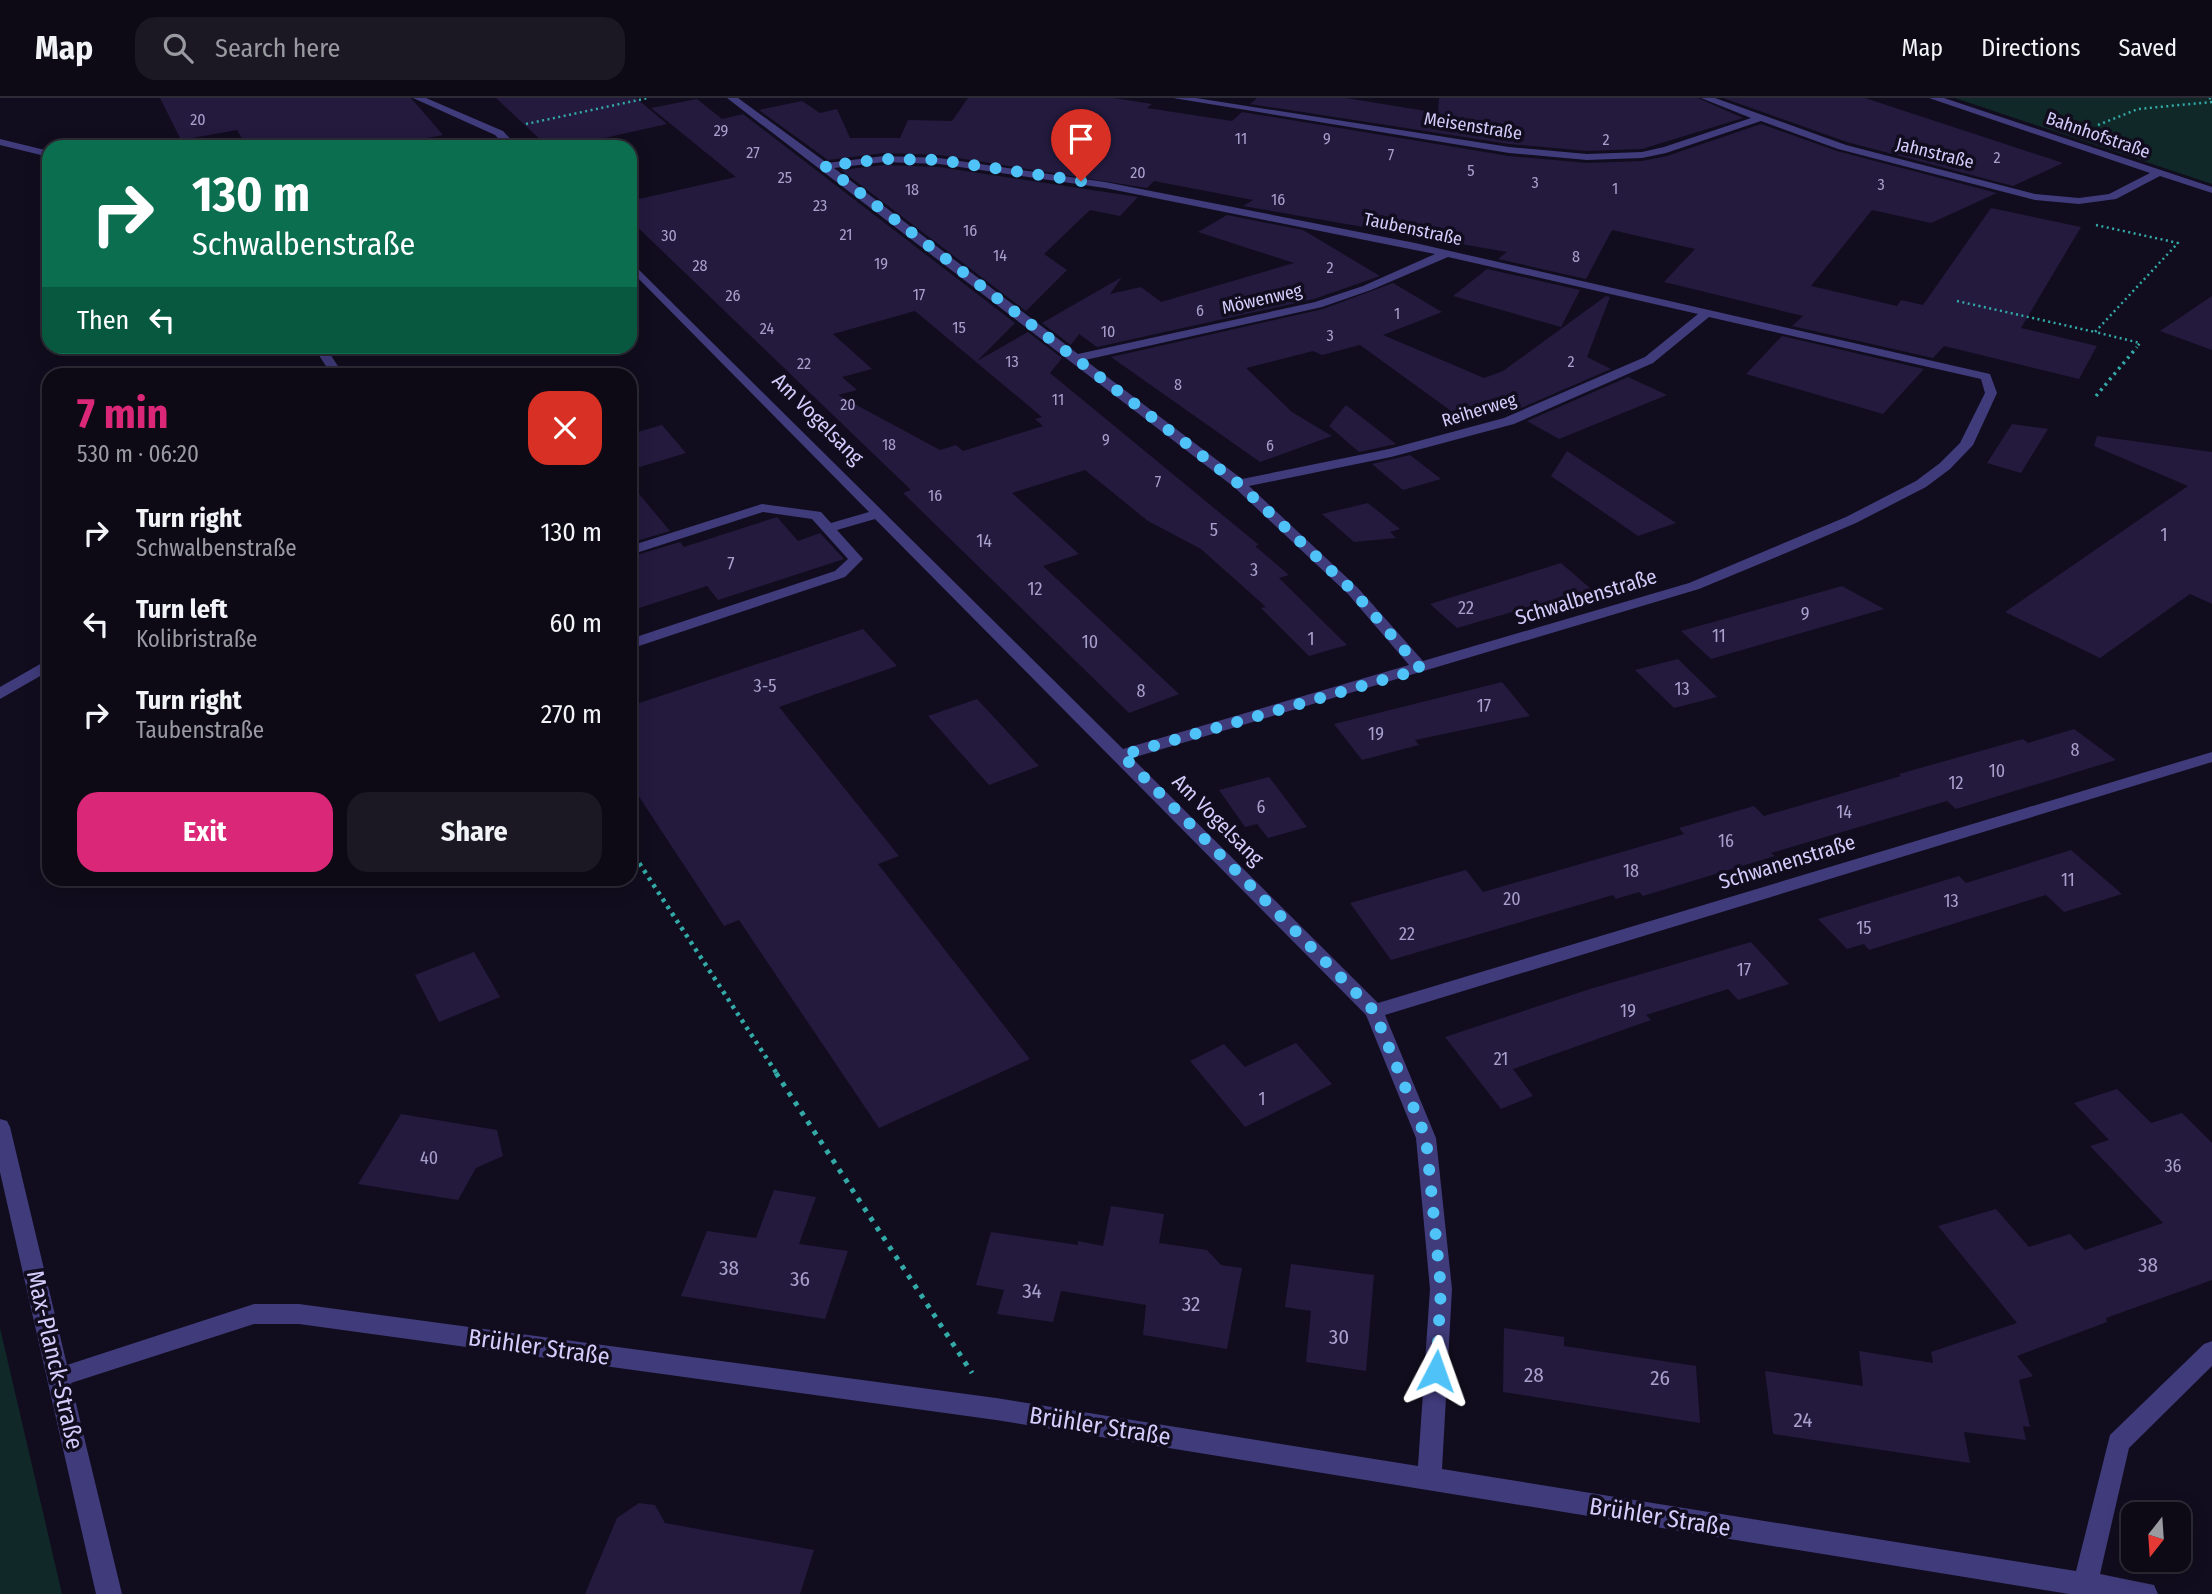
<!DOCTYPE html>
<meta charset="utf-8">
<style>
body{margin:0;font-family:"Fira Sans Condensed",sans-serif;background:#1b1823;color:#f1f3f6;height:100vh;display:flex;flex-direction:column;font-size:26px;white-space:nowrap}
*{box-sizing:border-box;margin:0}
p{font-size:23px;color:#9a9aa1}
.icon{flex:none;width:38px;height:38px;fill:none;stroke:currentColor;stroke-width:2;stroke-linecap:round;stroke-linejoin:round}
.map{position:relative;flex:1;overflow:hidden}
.sheet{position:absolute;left:42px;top:270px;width:595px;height:518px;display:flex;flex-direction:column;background:#0d0a16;border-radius:21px;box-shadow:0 4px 18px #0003,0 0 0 2px #2d2b35}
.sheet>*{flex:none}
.hud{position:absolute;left:42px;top:42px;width:595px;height:214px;border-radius:21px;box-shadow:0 4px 18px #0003,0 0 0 2px #2d2b35;background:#0b6e4f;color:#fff;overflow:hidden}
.needle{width:46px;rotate:197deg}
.tools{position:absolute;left:2121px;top:1404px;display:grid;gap:14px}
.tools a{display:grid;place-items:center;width:70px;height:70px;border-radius:14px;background:#0d0a16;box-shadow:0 4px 18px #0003,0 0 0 2px #2d2b35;font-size:35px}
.pin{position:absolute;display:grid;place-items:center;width:60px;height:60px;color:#fff;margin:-72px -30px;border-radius:50% 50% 50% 0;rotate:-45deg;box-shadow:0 0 7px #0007}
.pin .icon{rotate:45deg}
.me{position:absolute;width:77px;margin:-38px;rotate:4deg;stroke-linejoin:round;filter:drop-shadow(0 0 5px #0008)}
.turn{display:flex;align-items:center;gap:24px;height:147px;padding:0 35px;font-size:32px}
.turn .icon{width:91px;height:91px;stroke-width:2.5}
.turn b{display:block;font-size:49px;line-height:60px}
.then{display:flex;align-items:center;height:66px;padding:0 35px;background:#0003;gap:14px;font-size:26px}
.round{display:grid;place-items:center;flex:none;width:74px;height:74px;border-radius:21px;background:#1b1823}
.headline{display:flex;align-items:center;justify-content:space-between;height:119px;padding:0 35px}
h1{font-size:42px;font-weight:700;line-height:52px;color:#db2777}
.cta{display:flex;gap:14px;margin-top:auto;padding:14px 35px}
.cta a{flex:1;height:80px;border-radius:21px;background:#db2777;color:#fff;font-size:28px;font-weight:700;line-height:80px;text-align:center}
.cta a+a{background:#1b1823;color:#f1f3f6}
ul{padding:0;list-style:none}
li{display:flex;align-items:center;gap:21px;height:91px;padding:0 35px}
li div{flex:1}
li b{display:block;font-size:26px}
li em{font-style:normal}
header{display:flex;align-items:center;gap:42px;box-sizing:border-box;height:98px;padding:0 35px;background:#0d0a16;border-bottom:2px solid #2d2b35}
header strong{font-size:33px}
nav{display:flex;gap:38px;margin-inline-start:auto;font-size:24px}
.search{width:490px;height:63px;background:#1b1823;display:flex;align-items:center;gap:18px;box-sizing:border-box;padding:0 24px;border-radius:21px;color:#9a9aa1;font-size:26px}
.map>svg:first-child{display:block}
.green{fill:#112828}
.building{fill:#231a3e;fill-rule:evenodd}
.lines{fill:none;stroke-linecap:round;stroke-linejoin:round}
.path-far3{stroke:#33aaa7;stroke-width:2.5;stroke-dasharray:2 3.5;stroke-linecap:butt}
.path-far2{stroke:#33aaa7;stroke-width:3.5;stroke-dasharray:2.5 4.5;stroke-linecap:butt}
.path-far1{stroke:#33aaa7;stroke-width:4.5;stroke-dasharray:3.5 5;stroke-linecap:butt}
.path{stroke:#33aaa7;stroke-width:5;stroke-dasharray:4.5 7;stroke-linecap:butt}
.minor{fill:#403b7b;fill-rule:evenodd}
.route{stroke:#4fc3f7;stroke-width:12;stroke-dasharray:0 21.6}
.labels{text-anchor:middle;stroke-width:7;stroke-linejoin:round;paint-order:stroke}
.far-number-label{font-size:16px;fill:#a8a0cc}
.far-street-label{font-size:18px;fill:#d4cdfc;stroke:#110d1e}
.number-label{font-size:18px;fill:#a8a0cc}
.street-label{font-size:21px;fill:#d4cdfc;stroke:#110d1e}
.near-number-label{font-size:21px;fill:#a8a0cc}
.near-street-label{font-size:24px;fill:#d4cdfc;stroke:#110d1e}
</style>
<header>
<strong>Map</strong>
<div class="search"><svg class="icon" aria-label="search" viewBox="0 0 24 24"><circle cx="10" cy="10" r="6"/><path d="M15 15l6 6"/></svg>Search here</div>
<nav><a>Map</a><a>Directions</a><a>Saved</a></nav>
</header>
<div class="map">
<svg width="2212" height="1496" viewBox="0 0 2212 1496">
<rect width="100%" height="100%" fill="#110d1e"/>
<path class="green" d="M 1955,0 L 2212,0 L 2212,86 Z
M 0,1230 L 62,1496 L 0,1496 Z"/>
<path class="building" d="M 160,0 L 411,0 L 443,37 L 380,49 L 247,49 L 237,32 L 181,42 Z
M 496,0 L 636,0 L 667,26 L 582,45 L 578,41 L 545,46 Z
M 968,0 L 1114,0 L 1152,6 L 1147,10 L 1232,23 L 1242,14 L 1509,58 L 1587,65 L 1642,63 L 1667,58 L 1761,26 L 1837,53 L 1997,95 L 1931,125 L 1872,112 L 1811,188 L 1897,208 L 1901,202 L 1923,207 L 1991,110 L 2081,129 L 2021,230 L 2097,248 L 2079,281 L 1944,248 L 1933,260 L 1792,228 L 1803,218 L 1664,184 L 1695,151 L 1612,132 L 1586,181 L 1498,161 L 1507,154 L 1243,108 L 1253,102 L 1154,83 L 1147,90 L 939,57 L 884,55 L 828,62 L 759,12 L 802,3 L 820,15 L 837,11 L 850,40 L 900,40 L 908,22 L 952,23 Z
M 1257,0 L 1346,0 L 1438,15 L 1439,0 L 1698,0 L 1743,20 L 1642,51 L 1587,53 L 1509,46 L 1250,6 Z
M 1723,0 L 1865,0 L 2063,65 L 2013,88 L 1847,44 Z
M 697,1 L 722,21 L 743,16 L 1015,225 L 977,263 L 1028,234 L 1062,260 L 1050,275 L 1259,447 L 1255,448 L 1289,477 L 1279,480 L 1347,547 L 1309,558 L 1261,510 L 1266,509 L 1201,451 L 1148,423 L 1085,372 L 1012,395 L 1079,456 L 1043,468 L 1179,596 L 1129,615 L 903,395 L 911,392 L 630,122 L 630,103 L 736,79 L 651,10 ZM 915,213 L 1042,319 L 1035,321 L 1043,328 L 963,353 L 956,347 L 940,352 L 838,297 L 857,292 L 842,279 L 872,271 L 833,236 Z
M 884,67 L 939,69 L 1138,99 L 1120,118 L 1090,112 L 1044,156 L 1067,172 L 1026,213 L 841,72 Z
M 1227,117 L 1303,132 L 1380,178 L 1314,201 L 1097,249 L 1079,236 L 1071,247 L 1042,225 L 1122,179 L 1110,196 L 1141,189 L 1161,204 L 1294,165 L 1198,134 Z
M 1487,171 L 1580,192 L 1561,229 L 1453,198 Z
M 1393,185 L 1442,214 L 1383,237 L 1484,280 L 1503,273 L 1606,198 L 1610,199 L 1587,259 L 1611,271 L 1512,314 L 1498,306 L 1458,318 L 1360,247 L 1322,257 L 1313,253 L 1246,270 L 1292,314 L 1332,338 L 1260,364 L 1111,259 L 1323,211 Z
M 2212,198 L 2212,252 L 2160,233 Z
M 1782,238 L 1924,271 L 1883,316 L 1746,276 Z
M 1628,279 L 1667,297 L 1559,341 L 1527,323 Z
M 1346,307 L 1396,346 L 1359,354 L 1329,328 Z
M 2012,326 L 2048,331 L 2021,375 L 1987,365 Z
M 662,327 L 686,355 L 630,372 L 630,336 Z
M 2097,338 L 2212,354 L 2212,506 L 2190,496 L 2100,560 L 2005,514 L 2188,388 L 2094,348 Z
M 1567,353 L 1676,425 L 1638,438 L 1551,378 Z
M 1410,357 L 1441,381 L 1403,392 L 1372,366 Z
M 630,385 L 670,433 L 630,445 Z
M 1368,405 L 1400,431 L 1390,434 L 1396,440 L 1354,444 L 1322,416 Z
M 777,419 L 798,443 L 820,435 L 844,461 L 718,502 L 707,488 L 630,513 L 630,459 L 680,444 L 684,449 Z
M 1561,465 L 1591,491 L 1457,530 L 1430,506 Z
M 1842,488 L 1884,511 L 1711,561 L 1681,533 Z
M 863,531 L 897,568 L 779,609 L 899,758 L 878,766 L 1030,961 L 879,1030 L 739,822 L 724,828 L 630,685 L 630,608 Z
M 1678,561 L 1717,599 L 1674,610 L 1635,572 Z
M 1502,584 L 1530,618 L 1415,642 L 1419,647 L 1362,662 L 1334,626 Z
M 977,601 L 1039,668 L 989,687 L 928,618 Z
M 2074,631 L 2116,662 L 1956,711 L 1947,703 L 1771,755 L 1775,758 L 1643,798 L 1639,794 L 1616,801 L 1613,797 L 1391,862 L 1350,805 L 1466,772 L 1483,794 L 1684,736 L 1679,730 L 1754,708 L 1764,718 L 1901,678 L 1899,676 L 2023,641 L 2028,645 Z
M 1269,679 L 1307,729 L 1268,740 L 1257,726 L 1245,729 L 1219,692 Z
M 2071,752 L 2122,796 L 2064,814 L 2046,797 L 1869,852 L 1864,846 L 1847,851 L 1818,821 L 1959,778 L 1966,785 Z
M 1751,844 L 1789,886 L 1738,902 L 1728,891 L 1646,917 L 1651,922 L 1513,971 L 1533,998 L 1501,1011 L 1445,939 L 1590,891 Z
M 474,854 L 500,899 L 439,924 L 415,877 Z
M 1296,945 L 1332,986 L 1245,1029 L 1190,963 L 1224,946 L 1245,969 Z
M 2117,991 L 2151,1025 L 2182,1015 L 2212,1045 L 2212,1182 L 2106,1220 L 2107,1224 L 2017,1258 L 2033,1278 L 2019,1282 L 2030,1329 L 2023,1328 L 2026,1342 L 1964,1334 L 1970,1365 L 1773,1336 L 1765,1273 L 1863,1288 L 1859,1253 L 1933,1265 L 1931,1254 L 2017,1225 L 1938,1128 L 1996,1111 L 2029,1149 L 2070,1136 L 2085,1152 L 2163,1125 L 2090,1048 L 2109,1042 L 2074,1005 Z
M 401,1016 L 497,1032 L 503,1058 L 476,1070 L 458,1102 L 358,1086 Z
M 774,1092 L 816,1099 L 799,1146 L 848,1153 L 825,1221 L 681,1198 L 707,1133 L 756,1140 Z
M 1111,1108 L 1164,1116 L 1159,1145 L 1207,1152 L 1221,1167 L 1242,1170 L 1227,1251 L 1143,1237 L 1146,1207 L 1061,1193 L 1053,1224 L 997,1216 L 1004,1192 L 976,1187 L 991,1134 L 1078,1147 L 1078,1143 L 1103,1148 Z
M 1291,1166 L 1374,1177 L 1366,1273 L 1306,1264 L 1311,1213 L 1285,1209 Z
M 1504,1230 L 1564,1239 L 1564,1248 L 1696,1268 L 1700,1325 L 1503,1294 Z
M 639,1405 L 655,1407 L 665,1425 L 814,1452 L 800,1496 L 585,1496 L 617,1420 Z"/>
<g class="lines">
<path class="path-far3" d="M 2209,0 L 2212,1
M 526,26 L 648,0
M 2098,27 L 2138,11 L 2212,4
M 2096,127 L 2178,145 L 2095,234 L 2140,245 L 2136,250
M 1957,203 L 2095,234"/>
<path class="path-far2" d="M 2096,298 L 2137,249"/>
<path class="path-far1" d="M 630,751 L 777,976"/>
<path class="path" d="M 776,975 L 972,1275"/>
<path class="minor" d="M 413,0 L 426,0 L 503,33 L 518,49 L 507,49 L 495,37 Z
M 727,0 L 738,0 L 827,65 L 884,58 L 939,60 L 1105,84 L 1415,145 L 1990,276 L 1997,295 L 1973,347 L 1950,371 L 1926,389 L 1856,425 L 1786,455 L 1699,491 L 1132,660 L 1378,905 L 2212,654 L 2212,664 L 1385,917 L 1436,1040 L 1452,1191 L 1442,1371 L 2076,1473 L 2110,1337 L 2204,1246 L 2212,1243 L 2212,1268 L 2129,1350 L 2100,1476 L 2154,1487 L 2158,1496 L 2069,1496 L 996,1322 L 299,1226 L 254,1226 L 71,1285 L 122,1496 L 96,1496 L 0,1074 L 0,1021 L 7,1023 L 10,1029 L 67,1267 L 254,1206 L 299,1206 L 996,1300 L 1418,1368 L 1430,1191 L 1416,1040 L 1366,917 L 875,421 L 837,432 L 863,461 L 845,479 L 630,551 L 630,541 L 835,473 L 848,461 L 812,421 L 763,414 L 630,457 L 630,448 L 762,406 L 821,414 L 831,425 L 869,414 L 630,172 L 630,163 L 1123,651 L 1409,567 L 1348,496 L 1234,389 ZM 884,64 L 939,66 L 1105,90 L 1435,156 L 1363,188 L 1315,204 L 1078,256 L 834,70 ZM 1448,159 L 1698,216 L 1645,259 L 1504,320 L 1389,351 L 1242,381 L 1085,262 L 1322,209 L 1371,192 ZM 1709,219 L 1981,281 L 1985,295 L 1960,345 L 1940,365 L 1916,383 L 1846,419 L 1689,485 L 1423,563 L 1358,490 L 1249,388 L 1391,359 L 1514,326 L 1653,265 Z
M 1173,0 L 1196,0 L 1509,49 L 1587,56 L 1642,54 L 1664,49 L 1751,20 L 1701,0 L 1715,0 L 1846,47 L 2035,96 L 2079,100 L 2109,96 L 2150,75 L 1929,0 L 1944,0 L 2212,89 L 2212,95 L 2160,78 L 2116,101 L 2079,106 L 2035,102 L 1838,51 L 1761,23 L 1666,55 L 1642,60 L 1587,62 L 1509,55 Z
M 0,41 L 49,53 L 49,59 L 0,47 Z
M 313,248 L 325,248 L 343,276 L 331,276 Z
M 49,561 L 49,573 L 0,601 L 0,589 Z"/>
</g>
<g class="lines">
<path class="route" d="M 1081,83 L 939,62 L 884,61 L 825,68 L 1239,386 L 1353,493 L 1421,571 L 1122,657 L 1374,913 L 1426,1040 L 1441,1191 L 1436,1273"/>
</g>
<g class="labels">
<g class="far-number-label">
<text x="198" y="27">20</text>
<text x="721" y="38">29</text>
<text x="1241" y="46">11</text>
<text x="1327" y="46">9</text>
<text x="1606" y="47">2</text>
<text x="753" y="60">27</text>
<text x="1391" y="62">7</text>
<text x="1997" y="65">2</text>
<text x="1471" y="78">5</text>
<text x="1138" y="80">20</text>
<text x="785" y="85">25</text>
<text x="1535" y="90">3</text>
<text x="1881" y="92">3</text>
<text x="1615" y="96">1</text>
<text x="912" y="97">18</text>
<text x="1278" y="107">16</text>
<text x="820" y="113">23</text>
<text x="970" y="138">16</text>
<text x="846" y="142">21</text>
<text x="669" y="143">30</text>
<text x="1000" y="163">14</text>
<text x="1576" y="164">8</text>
<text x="881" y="171">19</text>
<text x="700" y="173">28</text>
<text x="1330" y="175">2</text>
<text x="919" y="202">17</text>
<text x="733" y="203">26</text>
<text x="1200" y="218">6</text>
<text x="1397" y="221">1</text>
<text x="959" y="235">15</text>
<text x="767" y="236">24</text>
<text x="1108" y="239">10</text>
<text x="1330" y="243">3</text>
<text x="1012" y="269">13</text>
<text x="1571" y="269">2</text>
<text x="804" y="271">22</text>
<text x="1178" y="292">8</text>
<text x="1058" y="307">11</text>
<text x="848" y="312">20</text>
<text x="1106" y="347">9</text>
<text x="889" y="352">18</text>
<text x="1270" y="353">6</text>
<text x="1158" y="389">7</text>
<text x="935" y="403">16</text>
</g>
<g class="far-street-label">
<text transform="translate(1473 28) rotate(9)" y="6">Meisenstraße</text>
<text transform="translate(2098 37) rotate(19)" y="6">Bahnhofstraße</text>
<text transform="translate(1935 55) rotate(14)" y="6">Jahnstraße</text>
<text transform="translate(1413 131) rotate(12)" y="6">Taubenstraße</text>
<text transform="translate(1262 201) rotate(-13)" y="6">Möwenweg</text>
<text transform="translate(1479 312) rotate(-17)" y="6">Reiherweg</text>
</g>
<g class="number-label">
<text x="1214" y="438">5</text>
<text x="2164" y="443">1</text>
<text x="984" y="449">14</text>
<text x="731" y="472">7</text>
<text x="1254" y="478">3</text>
<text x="1035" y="497">12</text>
<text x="1466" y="516">22</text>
<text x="1805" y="522">9</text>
<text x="1719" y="544">11</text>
<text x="1311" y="547">1</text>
<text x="1090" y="550">10</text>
<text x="765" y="594">3-5</text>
<text x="1682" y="597">13</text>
<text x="1141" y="599">8</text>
<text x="1484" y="614">17</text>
<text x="1376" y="642">19</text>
<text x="2075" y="658">8</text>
<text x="1997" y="679">10</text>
<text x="1956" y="691">12</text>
<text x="1261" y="715">6</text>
<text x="1844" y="720">14</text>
<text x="1726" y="749">16</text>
<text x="1631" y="779">18</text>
<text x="2068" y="788">11</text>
<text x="1512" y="807">20</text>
<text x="1951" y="809">13</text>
<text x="1864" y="836">15</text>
<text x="1407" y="842">22</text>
<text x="1744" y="878">17</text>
<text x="1628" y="919">19</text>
<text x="1501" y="967">21</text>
<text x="1262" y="1007">1</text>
<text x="429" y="1066">40</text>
<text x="2173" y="1074">36</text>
</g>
<g class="street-label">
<text transform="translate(818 321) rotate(45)" y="7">Am Vogelsang</text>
<text transform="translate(1586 499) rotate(-17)" y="7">Schwalbenstraße</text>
<text transform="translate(1218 722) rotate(45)" y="7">Am Vogelsang</text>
<text transform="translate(1787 764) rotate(-17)" y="7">Schwanenstraße</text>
</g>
<g class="near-number-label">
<text x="2148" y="1174">38</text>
<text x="729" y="1177">38</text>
<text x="800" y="1188">36</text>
<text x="1032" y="1200">34</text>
<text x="1191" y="1213">32</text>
<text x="1339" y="1246">30</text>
<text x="1534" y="1284">28</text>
<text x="1660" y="1287">26</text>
<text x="1803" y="1329">24</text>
</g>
<g class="near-street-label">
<text transform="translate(539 1249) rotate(8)" y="8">Brühler Straße</text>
<text transform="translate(55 1262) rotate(77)" y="8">Max-Planck-Straße</text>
<text transform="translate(1100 1328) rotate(9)" y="8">Brühler Straße</text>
<text transform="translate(1660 1419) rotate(9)" y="8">Brühler Straße</text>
</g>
</g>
</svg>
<div class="tools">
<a><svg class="needle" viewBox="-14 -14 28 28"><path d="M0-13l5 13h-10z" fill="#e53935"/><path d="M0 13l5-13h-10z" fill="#9a9aa1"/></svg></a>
</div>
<div class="pin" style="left:1081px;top:83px;background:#d93025"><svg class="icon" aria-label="arrive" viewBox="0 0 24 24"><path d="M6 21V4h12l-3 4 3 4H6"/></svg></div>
<svg class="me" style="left:1436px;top:1273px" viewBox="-20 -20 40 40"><path d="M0-17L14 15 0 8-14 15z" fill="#4fc3f7" stroke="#fff" stroke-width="4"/></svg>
<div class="hud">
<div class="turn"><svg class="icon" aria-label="right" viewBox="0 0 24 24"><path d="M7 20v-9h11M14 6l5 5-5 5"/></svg><div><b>130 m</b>Schwalbenstraße</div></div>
<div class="then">Then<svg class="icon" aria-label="left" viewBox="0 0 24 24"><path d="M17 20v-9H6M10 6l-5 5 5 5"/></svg></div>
</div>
<section class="sheet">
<div class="headline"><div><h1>7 min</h1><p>530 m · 06:20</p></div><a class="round" style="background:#d93025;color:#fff"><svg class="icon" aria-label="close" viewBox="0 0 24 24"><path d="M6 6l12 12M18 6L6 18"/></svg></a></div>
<ul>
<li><svg class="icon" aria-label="right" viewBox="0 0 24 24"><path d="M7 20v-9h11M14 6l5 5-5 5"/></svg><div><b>Turn right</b><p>Schwalbenstraße</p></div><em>130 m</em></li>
<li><svg class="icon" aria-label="left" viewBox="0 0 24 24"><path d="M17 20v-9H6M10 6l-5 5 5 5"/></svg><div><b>Turn left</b><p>Kolibristraße</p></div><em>60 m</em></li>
<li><svg class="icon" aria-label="right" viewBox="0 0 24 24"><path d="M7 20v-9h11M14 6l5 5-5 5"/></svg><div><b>Turn right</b><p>Taubenstraße</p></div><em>270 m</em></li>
</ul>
<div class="cta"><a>Exit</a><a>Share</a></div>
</section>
</div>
